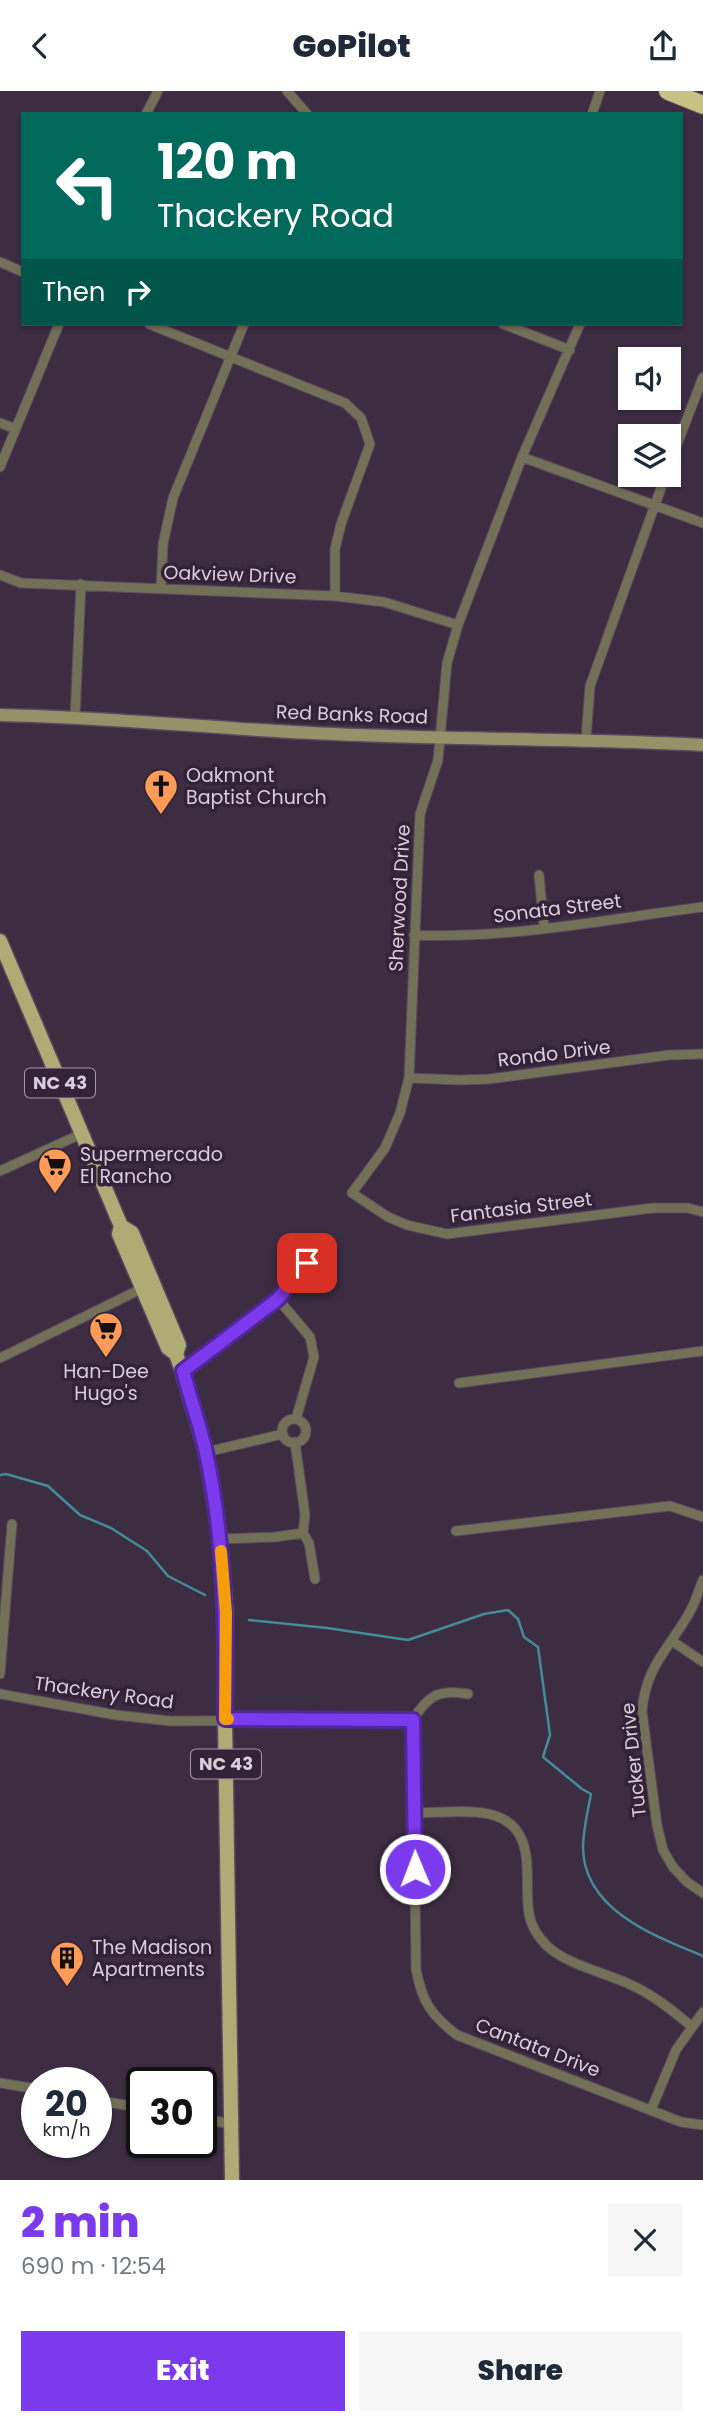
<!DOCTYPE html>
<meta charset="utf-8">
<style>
body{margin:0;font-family:Poppins,sans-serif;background:#f6f6f7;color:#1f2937;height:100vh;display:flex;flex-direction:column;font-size:26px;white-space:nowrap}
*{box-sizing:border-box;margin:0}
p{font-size:23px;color:#747a83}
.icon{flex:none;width:38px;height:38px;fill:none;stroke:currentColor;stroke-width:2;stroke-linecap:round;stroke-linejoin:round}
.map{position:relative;height:2089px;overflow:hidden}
.side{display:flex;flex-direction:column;background:#fff;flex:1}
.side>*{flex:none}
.hud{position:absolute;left:21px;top:21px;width:662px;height:214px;border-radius:0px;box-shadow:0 2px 5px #0004;background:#00695c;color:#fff;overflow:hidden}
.controls{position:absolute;left:618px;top:256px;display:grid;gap:14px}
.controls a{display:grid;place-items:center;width:63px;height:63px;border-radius:0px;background:#fff;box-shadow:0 2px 5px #0004;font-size:35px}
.speed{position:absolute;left:21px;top:1976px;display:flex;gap:14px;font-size:35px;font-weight:700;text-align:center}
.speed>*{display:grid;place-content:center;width:91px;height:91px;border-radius:50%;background:#fff;box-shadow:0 2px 5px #0004;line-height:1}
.speed small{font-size:18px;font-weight:400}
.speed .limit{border:4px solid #111;border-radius:10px;background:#fff;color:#111}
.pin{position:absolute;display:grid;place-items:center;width:60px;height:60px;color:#fff;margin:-30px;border-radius:14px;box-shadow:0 4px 10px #0006}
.me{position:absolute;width:77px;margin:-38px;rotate:359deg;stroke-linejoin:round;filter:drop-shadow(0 0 5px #0008)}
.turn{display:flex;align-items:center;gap:24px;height:147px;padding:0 21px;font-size:32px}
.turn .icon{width:91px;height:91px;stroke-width:2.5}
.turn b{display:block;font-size:49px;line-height:60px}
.then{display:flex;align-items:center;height:66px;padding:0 21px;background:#0003;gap:14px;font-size:26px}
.round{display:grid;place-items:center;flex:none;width:74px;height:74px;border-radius:0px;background:#f6f6f7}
.headline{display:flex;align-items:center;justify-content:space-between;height:119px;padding:0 21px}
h1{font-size:42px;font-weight:800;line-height:52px;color:#7c3aed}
.button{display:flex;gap:14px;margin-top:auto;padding:14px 21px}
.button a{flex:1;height:80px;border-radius:0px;background:#7c3aed;color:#fff;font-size:28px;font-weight:800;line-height:80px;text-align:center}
.button a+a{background:#f6f6f7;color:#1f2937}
header{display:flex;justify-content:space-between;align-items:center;height:91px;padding:0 21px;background:#fff;font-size:32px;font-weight:800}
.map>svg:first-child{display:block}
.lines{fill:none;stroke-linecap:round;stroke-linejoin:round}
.stream{stroke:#438b99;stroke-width:2.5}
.street-casing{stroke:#594a5f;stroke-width:11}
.secondary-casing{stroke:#594a5f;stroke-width:15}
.primary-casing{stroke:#594a5f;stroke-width:17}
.highway-casing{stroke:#594a5f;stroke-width:20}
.street{stroke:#727056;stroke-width:9}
.secondary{stroke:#959168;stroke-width:12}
.primary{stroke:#afab75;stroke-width:14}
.highway{stroke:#c7c281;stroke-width:18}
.route-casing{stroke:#51269a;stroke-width:18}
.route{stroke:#7c3aed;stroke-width:12}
.slow{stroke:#f59e0b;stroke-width:12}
.labels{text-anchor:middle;stroke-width:7;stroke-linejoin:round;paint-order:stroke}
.shield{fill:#332338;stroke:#a69bab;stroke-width:2}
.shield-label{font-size:18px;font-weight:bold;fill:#d8cedc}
.street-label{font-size:19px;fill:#d8cedc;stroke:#332338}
.poi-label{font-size:19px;fill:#d8cedc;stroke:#332338;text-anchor:start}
</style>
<header><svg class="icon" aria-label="back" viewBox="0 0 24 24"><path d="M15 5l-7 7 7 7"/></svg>GoPilot<svg class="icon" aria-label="share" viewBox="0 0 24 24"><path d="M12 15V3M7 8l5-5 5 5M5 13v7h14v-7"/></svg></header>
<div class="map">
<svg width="703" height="2089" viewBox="0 0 703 2089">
<rect width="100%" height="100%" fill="#3d2d43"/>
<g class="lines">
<path class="stream" d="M 0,1384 L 6,1383 L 48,1395 L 80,1424 L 111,1437 L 147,1460 L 168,1485 L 205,1504
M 249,1529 L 327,1537 L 408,1549 L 484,1523 L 508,1519 L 518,1528 L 524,1546 L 538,1556 L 550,1644 L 543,1666 L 582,1698 L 591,1703 C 588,1720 583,1739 583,1757 C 584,1819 654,1845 703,1865"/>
<g class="street-casing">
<path id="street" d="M 287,0 L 307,23
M 146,23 L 158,0
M 592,23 L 600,0
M 0,171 L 23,181
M 149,233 L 345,312 L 361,327 L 370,353 L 341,433 L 335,458 L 335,505
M 503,233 L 570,259
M 580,233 L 522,366 L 458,534 L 447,572 L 438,669 L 420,723 L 409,987 L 400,1022 L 385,1057 L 352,1102 L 388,1126 L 407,1134 L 447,1143 L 653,1117 L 688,1117 L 703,1121
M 0,332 L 16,338
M 522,366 L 703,432
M 0,376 L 59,233
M 668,377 L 703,286
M 0,484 L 21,492 L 335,505 L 384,511 L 458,534
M 161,498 L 163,453 L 173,407 L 244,233
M 75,626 L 81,493
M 586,648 L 590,595 L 666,383
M 539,784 L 544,836
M 414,844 C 511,848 608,828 703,816
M 409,987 L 460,989 L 489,988 L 669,964 L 703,963
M 0,1080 L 81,1043
M 278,1208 L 310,1246 L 314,1266 L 296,1328
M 0,1267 L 143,1197
M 182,1280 L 278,1208 L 307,1172
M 459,1292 L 703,1260
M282 1340a12 12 0 1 1 24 0a12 12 0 1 1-24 0Z
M 295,1351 L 305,1424 L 303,1442
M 206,1361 L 283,1343
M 456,1440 L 670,1415 L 703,1426
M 303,1442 L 309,1452 L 315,1488
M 220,1448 L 275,1446 L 303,1442
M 703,1489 C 698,1501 695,1513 688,1524 C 667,1560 645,1577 642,1621 L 657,1734 L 663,1759 L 673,1776 L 687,1791 L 703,1802
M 672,1550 L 703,1571
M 0,1583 L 12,1433
M 0,1603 L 116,1624 L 170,1630 L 413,1629
M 468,1603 C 439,1598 428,1604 413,1629 L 416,1878 C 422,1911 431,1924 457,1944 L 681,2031 L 703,2034
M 414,1722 C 437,1722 466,1718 489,1723 C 540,1735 523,1786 529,1823 C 531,1835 538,1846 547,1855 C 568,1874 603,1881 629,1893 C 652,1903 672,1919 691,1935
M 0,1992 L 37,1998
M 96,2009 L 142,2017
M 651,2019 L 676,1959 L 703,1921
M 201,2027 L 230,2033"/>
</g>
<g class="secondary-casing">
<path id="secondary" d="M 0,624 C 104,626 208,637 312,642 C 442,649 573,647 703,654"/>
</g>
<g class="primary-casing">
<path id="primary" d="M 0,850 L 121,1135 L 132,1142 L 179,1254 L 176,1263
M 121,1135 L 119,1143 L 168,1257 L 176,1263 L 182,1280 L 206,1361 L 220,1448 L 226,1522 L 225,1628 L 232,2089"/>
</g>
<g class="highway-casing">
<path id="highway" d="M 668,0 L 703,14"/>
</g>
<use href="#street" class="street"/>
<use href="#secondary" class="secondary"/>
<use href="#primary" class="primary"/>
<use href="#highway" class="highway"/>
</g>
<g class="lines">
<g class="route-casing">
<path id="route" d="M 307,1172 L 278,1208 L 183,1280 C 190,1307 200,1334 206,1362 C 225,1450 226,1539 225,1628 L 413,1629 L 415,1778"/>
</g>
<use href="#route" class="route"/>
<path class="slow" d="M 221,1460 L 226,1522 L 225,1628 L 228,1628"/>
</g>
<defs>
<g id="church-pin" transform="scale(1.75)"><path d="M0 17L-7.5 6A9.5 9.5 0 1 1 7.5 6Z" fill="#fe9c57" stroke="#332338"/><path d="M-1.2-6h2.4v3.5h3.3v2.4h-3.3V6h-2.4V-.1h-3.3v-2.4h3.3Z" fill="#111"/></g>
<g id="supermarket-pin" transform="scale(1.75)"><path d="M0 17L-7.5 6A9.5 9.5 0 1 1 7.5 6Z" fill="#fe9c57" stroke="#332338"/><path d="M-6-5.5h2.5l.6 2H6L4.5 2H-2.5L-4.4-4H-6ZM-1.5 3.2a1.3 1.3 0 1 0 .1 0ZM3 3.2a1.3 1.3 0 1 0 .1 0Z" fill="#111"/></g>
<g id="building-pin" transform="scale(1.75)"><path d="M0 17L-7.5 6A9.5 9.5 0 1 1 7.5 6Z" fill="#fe9c57" stroke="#332338"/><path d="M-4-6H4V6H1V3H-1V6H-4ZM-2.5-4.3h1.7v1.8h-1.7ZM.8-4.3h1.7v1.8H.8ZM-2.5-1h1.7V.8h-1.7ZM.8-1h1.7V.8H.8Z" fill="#111"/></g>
</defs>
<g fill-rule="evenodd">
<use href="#church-pin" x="161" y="695"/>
<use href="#supermarket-pin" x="55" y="1074"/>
<use href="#supermarket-pin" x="106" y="1238"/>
<use href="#building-pin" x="67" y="1867"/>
</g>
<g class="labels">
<g class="shield">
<rect x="25" y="977.5" width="70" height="29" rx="5"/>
<rect x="191" y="1658.5" width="70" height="29" rx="5"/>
</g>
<g class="shield-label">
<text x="60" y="998">NC 43</text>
<text x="226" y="1679">NC 43</text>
</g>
<g class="street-label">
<text transform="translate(230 483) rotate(2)" y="7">Oakview Drive</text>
<text transform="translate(352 623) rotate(2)" y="7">Red Banks Road</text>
<text transform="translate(399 807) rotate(-87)" y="7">Sherwood Drive</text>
<text transform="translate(557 817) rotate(-7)" y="7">Sonata Street</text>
<text transform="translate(554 962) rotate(-7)" y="7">Rondo Drive</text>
<text transform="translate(521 1116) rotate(-7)" y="7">Fantasia Street</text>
<text transform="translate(104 1601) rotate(8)" y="7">Thackery Road</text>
<text transform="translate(633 1669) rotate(-96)" y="7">Tucker Drive</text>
<text transform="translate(538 1956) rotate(21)" y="7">Cantata Drive</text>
</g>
<g class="poi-label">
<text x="186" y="691">Oakmont<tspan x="186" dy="22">Baptist Church</tspan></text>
<text x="80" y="1070">Supermercado<tspan x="80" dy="22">El Rancho</tspan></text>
<text x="106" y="1287" text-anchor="middle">Han-Dee<tspan x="106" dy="22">Hugo's</tspan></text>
<text x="92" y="1863">The Madison<tspan x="92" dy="22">Apartments</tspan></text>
</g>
</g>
</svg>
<div class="controls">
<a><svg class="icon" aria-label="sound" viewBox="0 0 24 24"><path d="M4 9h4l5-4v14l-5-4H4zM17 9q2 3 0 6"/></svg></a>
<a><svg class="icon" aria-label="layers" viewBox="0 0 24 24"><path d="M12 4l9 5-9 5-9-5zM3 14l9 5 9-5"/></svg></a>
</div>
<div class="speed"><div>20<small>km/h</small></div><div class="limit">30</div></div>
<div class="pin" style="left:307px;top:1172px;background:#d93025"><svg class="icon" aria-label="arrive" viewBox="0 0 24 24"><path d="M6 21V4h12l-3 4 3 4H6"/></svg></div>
<svg class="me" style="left:415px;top:1778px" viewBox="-20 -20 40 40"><circle r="17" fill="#7c3aed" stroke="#fff" stroke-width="3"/><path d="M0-11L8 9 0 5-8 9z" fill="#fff"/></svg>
<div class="hud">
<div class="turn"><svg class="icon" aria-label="left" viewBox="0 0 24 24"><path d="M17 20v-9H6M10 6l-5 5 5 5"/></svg><div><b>120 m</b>Thackery Road</div></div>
<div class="then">Then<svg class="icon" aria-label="right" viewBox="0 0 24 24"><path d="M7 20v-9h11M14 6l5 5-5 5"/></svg></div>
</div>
</div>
<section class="side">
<div class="headline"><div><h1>2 min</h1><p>690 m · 12:54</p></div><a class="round"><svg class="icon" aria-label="close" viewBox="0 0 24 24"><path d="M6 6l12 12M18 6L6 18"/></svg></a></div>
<div class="button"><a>Exit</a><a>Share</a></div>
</section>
